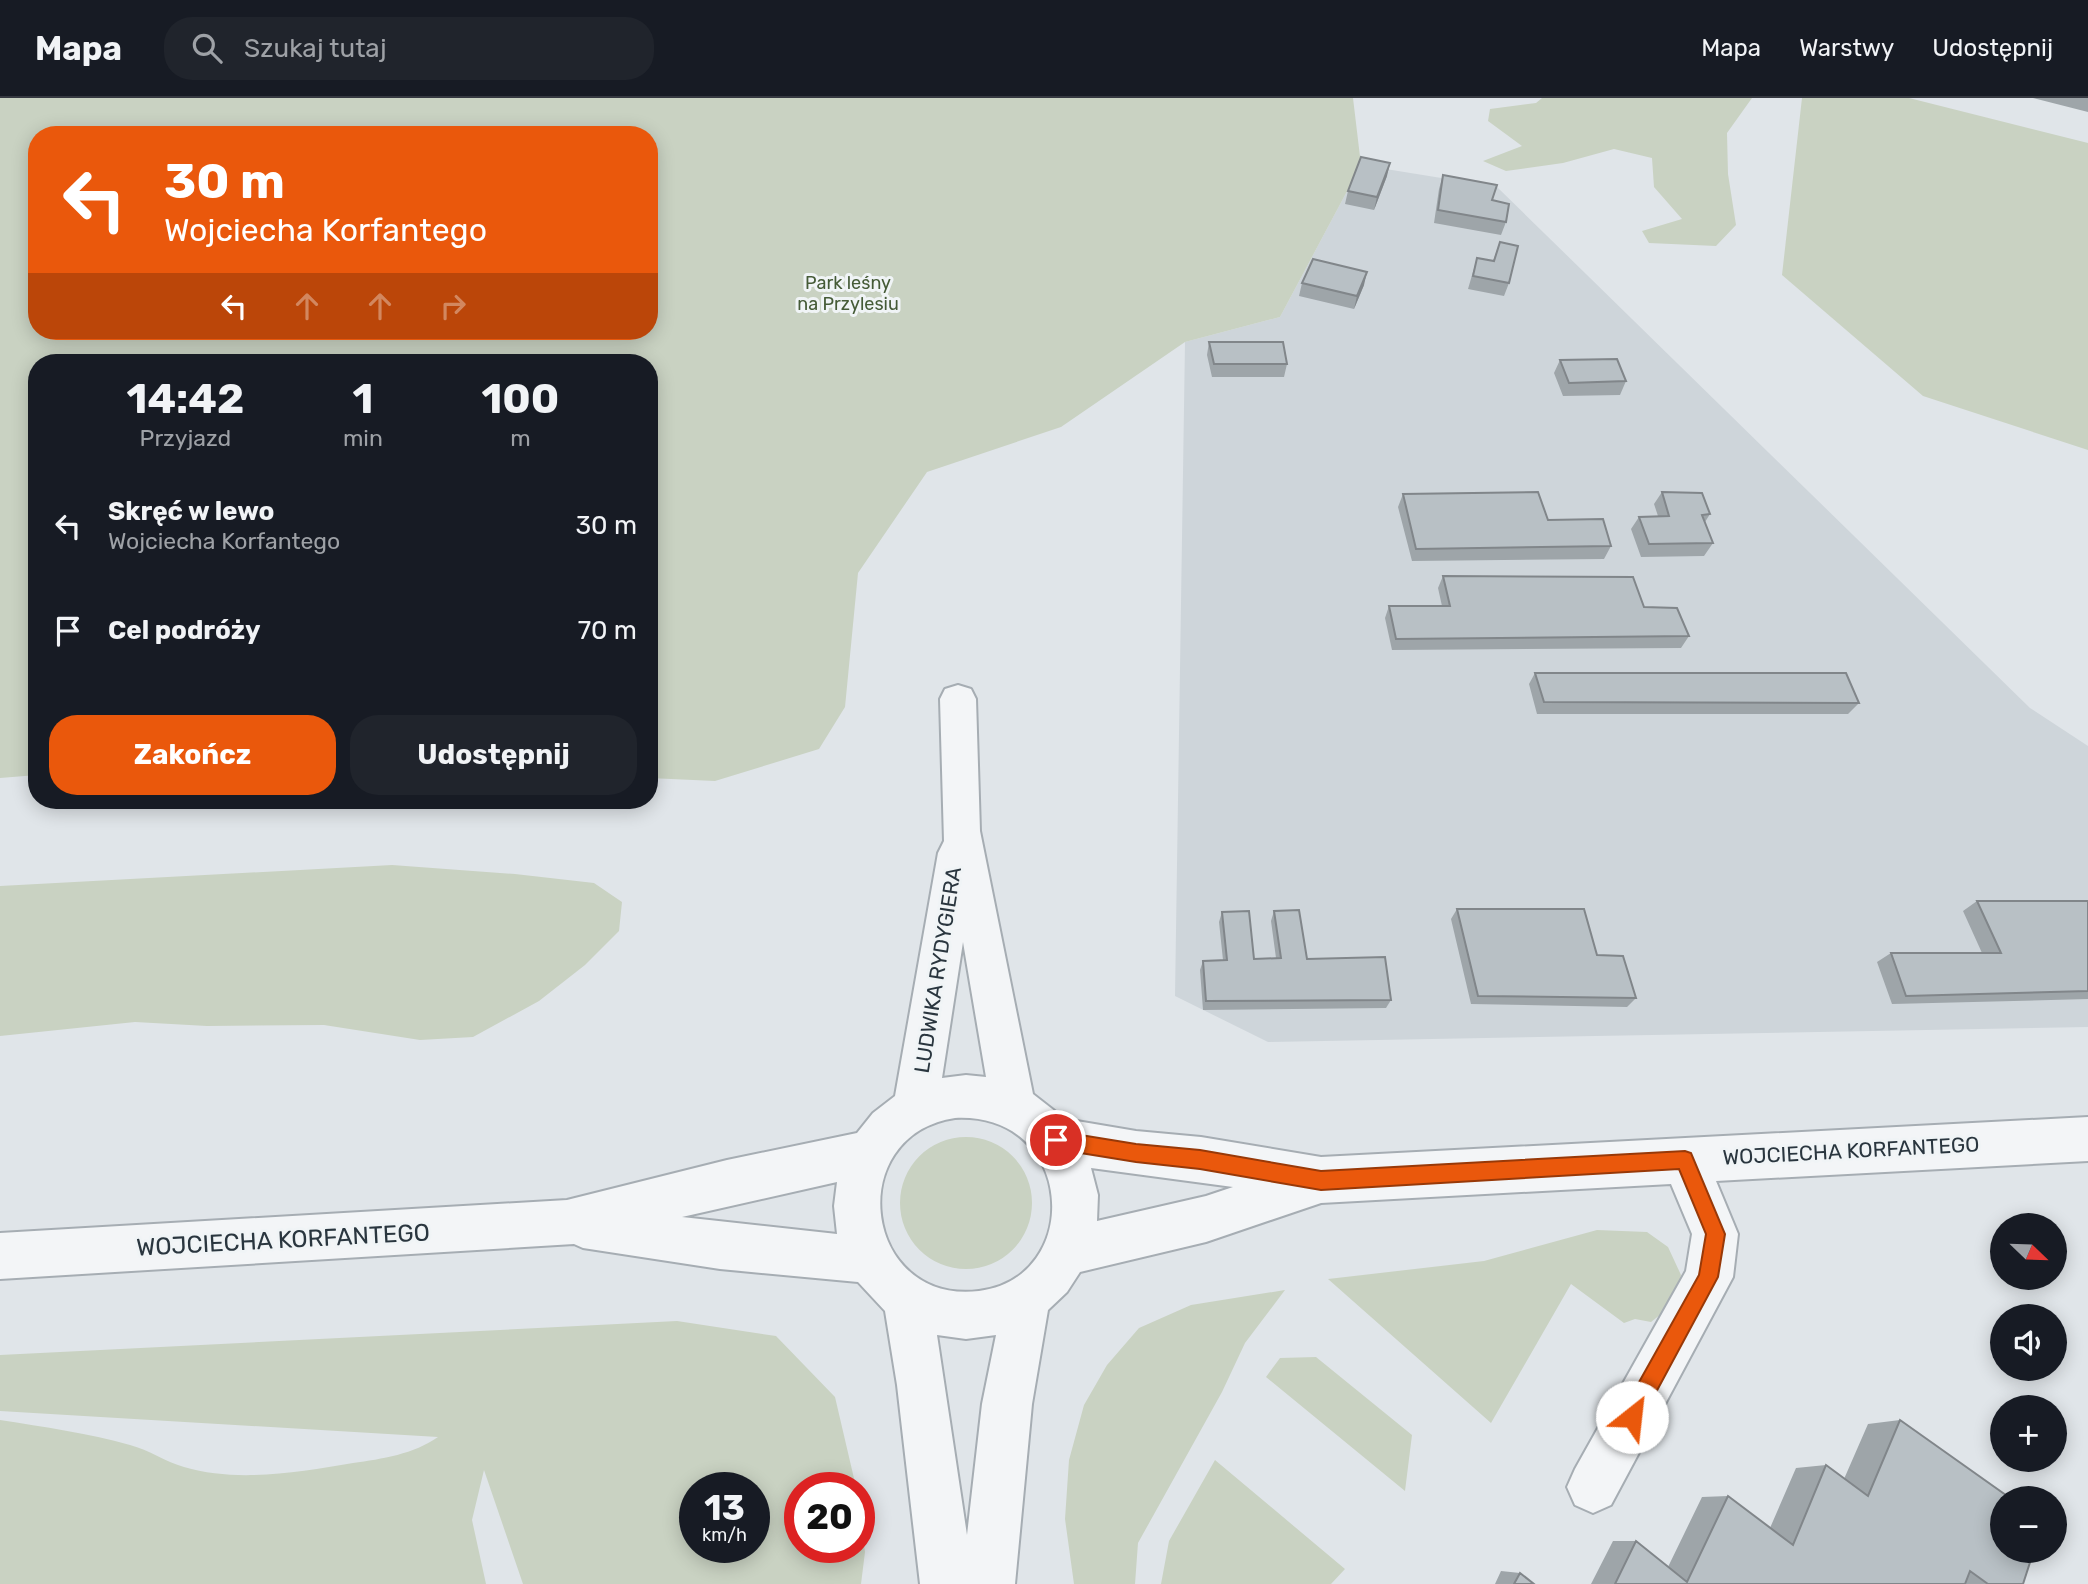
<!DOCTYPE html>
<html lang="pl">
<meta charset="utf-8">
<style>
body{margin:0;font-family:Rubik,sans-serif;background:#20242c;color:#f1f3f6;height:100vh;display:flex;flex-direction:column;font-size:26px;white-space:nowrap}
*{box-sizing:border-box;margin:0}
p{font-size:23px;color:#9ea1a6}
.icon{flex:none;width:38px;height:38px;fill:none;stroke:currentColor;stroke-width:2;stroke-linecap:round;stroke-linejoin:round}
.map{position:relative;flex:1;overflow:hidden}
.side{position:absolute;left:28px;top:256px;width:630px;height:455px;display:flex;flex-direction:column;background:#171b24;border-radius:28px;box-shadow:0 4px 18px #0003}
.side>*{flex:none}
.top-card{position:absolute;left:28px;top:28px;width:630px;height:214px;border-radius:28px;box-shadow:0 4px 18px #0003;background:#ea580c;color:#fff;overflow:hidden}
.needle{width:46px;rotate:113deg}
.tools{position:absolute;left:1990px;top:1115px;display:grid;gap:14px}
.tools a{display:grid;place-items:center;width:77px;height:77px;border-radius:50%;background:#171b24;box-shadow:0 4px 18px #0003;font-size:35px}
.speed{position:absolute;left:679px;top:1374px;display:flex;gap:14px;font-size:35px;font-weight:700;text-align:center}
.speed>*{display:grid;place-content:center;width:91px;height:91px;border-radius:50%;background:#171b24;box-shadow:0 4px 18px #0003;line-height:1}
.speed small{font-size:18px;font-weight:400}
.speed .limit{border:10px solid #d22;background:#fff;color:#111}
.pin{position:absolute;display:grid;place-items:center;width:60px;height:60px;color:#fff;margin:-30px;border:4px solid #fff;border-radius:50%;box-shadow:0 2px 7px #0007}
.me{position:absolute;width:77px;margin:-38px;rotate:29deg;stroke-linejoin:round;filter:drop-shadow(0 0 5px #0008)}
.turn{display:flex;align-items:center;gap:24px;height:147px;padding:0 21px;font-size:32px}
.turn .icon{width:91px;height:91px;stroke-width:2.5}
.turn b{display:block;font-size:49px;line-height:60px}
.lanes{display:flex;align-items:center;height:66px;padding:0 21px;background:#0003;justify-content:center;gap:35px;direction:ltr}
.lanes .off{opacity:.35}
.eta{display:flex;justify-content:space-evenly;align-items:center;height:119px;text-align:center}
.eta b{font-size:42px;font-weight:700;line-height:49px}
.button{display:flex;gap:14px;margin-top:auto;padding:14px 21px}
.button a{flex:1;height:80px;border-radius:28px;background:#ea580c;color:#fff;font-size:28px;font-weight:700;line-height:80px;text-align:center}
.button a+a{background:#20242c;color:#f1f3f6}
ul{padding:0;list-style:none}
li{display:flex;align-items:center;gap:21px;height:105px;padding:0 21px}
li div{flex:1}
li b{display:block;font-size:26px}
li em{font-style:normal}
header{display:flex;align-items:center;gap:42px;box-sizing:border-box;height:98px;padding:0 35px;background:#171b24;border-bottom:2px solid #363941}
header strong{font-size:33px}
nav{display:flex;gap:38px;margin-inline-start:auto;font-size:24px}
.search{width:490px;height:63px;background:#20242c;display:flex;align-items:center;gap:18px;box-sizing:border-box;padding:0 24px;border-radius:28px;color:#9ea1a6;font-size:26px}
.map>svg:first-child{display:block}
.built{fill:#ced5da}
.green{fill:#c9d2c2;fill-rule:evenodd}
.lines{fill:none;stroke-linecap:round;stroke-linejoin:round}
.minor-casing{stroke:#a6adb3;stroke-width:4}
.minor{fill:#f3f5f7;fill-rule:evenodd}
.wall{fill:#9ea5a9}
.shaded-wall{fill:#81868a}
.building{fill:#b8c0c5;stroke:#81868a;stroke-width:2}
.route{fill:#ea580c;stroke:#983908;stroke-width:2}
.labels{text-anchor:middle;stroke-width:6;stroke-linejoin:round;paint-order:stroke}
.far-park-label{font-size:18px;fill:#455b37;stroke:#f0f4f6}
.street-label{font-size:21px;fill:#2a363f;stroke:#f0f4f6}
.near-street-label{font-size:24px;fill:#2a363f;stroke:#f0f4f6}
</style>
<header>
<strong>Mapa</strong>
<div class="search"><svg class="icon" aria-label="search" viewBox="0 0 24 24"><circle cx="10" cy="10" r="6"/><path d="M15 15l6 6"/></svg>Szukaj tutaj</div>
<nav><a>Mapa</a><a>Warstwy</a><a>Udostępnij</a></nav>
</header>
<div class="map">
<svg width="2088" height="1486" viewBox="0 0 2088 1486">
<rect width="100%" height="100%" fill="#e0e5e9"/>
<path class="built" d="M 1361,67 L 1497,89 L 2030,610 L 2088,648 L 2088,929 L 1268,944 L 1175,898 L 1185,244 L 1280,219 Z"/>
<path class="green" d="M 0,0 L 1353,0 L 1361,67 L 1280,219 L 1185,244 L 1061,329 L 927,374 L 858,475 L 845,609 L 819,651 L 715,683 L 649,680 L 649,264 L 37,264 L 37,677 L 0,680 ZM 37,37 L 649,37 L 649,233 L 37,233 Z
M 1542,0 L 1752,0 L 1727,35 L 1728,76 L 1736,127 L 1716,148 L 1649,145 L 1642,133 L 1682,121 L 1654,89 L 1652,60 L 1614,51 L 1563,65 L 1506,73 L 1483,63 L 1522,48 L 1488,23 L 1490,11 L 1536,5 Z
M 1802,0 L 1909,0 L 2088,45 L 2088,352 L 1923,298 L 1782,177 Z
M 392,767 L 515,776 L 594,785 L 622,804 L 619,833 L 585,867 L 539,903 L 473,939 L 420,942 L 324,927 L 207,928 L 135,924 L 0,938 L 0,788 Z
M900 1105a66 66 0 1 1 132 0a66 66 0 1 1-132 0Z
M 1597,1132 L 1647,1134 L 1668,1149 L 1681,1177 L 1675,1205 L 1651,1224 L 1635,1221 L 1624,1225 L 1571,1186 L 1491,1325 L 1328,1181 L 1484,1163 Z
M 1285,1192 L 1245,1245 L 1222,1294 L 1138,1445 L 1135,1486 L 1074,1486 L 1065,1421 L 1069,1362 L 1084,1307 L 1107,1267 L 1139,1230 L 1191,1207 Z
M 677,1223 L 776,1238 L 835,1299 L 856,1389 L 800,1390 L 800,1449 L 859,1449 L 859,1412 L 865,1454 L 861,1486 L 523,1486 L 484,1372 L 472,1422 L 486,1486 L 0,1486 L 0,1322 C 44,1329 88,1335 130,1347 C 149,1352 166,1364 184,1369 C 238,1385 299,1374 353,1365 C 382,1361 414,1356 438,1339 L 0,1313 L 0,1257 ZM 695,1390 L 754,1390 L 754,1449 L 695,1449 Z
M 1316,1259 L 1412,1337 L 1405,1393 L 1266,1279 L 1280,1260 Z
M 1215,1362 L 1345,1471 L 1331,1486 L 1161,1486 L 1169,1443 Z"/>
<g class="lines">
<g class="minor-casing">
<path id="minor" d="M 958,587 L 971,591 L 976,601 L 980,733 L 1033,996 L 1065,1021 L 1136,1033 L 1201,1039 L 1321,1059 L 2088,1019 L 2088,1063 L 1716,1083 L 1738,1136 L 1733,1179 L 1611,1407 L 1593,1415 L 1575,1407 L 1567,1389 L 1575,1371 L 1686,1173 L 1692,1136 L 1671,1086 L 1321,1105 L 1206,1144 L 1080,1174 L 1067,1194 L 1048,1212 L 1032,1306 L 1015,1486 L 920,1486 L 897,1287 L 885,1213 L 858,1184 L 720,1171 L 583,1150 L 574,1146 L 0,1181 L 0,1135 L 567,1102 L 727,1062 L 857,1035 L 873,1015 L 895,998 L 938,755 L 944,743 L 940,601 L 945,591 ZM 963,844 L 986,979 L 966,977 L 942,980 ZM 955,1020 C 1076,1014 1084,1180 979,1193 C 863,1207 842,1037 955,1020 ZM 1091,1070 L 1233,1089 L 1206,1098 L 1097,1123 L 1098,1097 ZM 837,1084 L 834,1108 L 837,1136 L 682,1119 ZM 937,1237 L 966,1241 L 996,1237 L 982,1306 L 967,1437 Z"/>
</g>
<use href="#minor" class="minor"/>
</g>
<path class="wall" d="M 2033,0 L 2088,0 L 2088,14 Z
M 1443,77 L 1492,102 L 1506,124 L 1501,137 L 1434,125 L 1439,91 Z
M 1387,78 L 1374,112 L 1345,106 L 1348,93 Z
M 1500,144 L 1509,185 L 1504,198 L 1468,191 L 1477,160 L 1493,163 Z
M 1302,185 L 1364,187 L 1354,211 L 1299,198 Z
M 1209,244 L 1287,266 L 1284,279 L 1212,279 L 1207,257 Z
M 1560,262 L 1626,283 L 1620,297 L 1563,298 L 1554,275 Z
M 1662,394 L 1710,416 L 1705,424 L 1713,445 L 1704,458 L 1641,459 L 1631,431 L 1639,419 L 1658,418 L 1654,406 Z
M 1403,396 L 1548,422 L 1611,448 L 1604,461 L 1412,463 L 1398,409 Z
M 1443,478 L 1644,509 L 1689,538 L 1681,550 L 1392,552 L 1385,520 L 1389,508 L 1442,508 L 1438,490 Z
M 1535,575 L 1859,605 L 1848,616 L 1537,616 L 1529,586 Z
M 1977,803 L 2088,803 L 2088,901 L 1892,906 L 1877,864 L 1891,855 L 1982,855 L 1963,813 Z
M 1457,811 L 1597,857 L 1636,900 L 1627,909 L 1471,906 L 1451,821 Z
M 1274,813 L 1307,861 L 1391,902 L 1386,910 L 1203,912 L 1200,872 L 1203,863 L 1223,862 L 1219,824 L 1222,814 L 1254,861 L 1276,860 L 1271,823 Z
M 1900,1322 L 2023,1486 L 1591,1486 L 1613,1443 L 1636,1443 L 1668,1469 L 1702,1399 L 1728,1398 L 1770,1430 L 1796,1370 L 1826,1367 L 1844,1381 L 1868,1326 Z
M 1501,1473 L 1520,1475 L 1534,1486 L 1495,1486 Z"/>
<path class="shaded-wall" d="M 1390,65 L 1387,78 L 1374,112 L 1377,99 Z
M 1367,174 L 1364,187 L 1354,211 L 1357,198 Z"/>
<path class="building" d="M 1361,59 L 1390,65 L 1377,99 L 1348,93 Z
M 1443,77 L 1497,87 L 1492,102 L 1509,106 L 1506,124 L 1438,112 Z
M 1500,144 L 1518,148 L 1509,185 L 1473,178 L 1477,160 L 1494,163 Z
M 1313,161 L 1367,174 L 1357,198 L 1302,185 Z
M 1209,244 L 1283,244 L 1287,266 L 1214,266 Z
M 1617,261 L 1626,283 L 1569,285 L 1560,262 Z
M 1538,394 L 1548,422 L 1603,421 L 1611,448 L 1416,451 L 1403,396 Z
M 1662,394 L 1702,395 L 1710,416 L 1702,417 L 1713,445 L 1649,446 L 1639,419 L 1669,418 Z
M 1443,478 L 1633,479 L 1644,509 L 1677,510 L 1689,538 L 1396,541 L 1389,508 L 1450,508 Z
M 1535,575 L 1846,575 L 1859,605 L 1544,604 Z
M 1977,803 L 2088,803 L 2088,893 L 1906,898 L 1891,855 L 2001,855 Z
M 1457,811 L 1584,811 L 1597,857 L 1623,858 L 1636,900 L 1478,898 Z
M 1299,812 L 1307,861 L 1385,859 L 1391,902 L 1206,903 L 1203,863 L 1227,862 L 1222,814 L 1249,813 L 1254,861 L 1281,860 L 1274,813 Z
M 1900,1322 L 2010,1400 L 2002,1400 L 2002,1452 L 2034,1452 L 2023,1486 L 1988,1486 L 1970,1473 L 1965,1486 L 1615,1486 L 1636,1443 L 1687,1484 L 1728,1398 L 1793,1447 L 1826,1367 L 1868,1398 Z
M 1520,1475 L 1534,1486 L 1514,1486 Z"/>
<path class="route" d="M 1056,1033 L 1136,1046 L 1200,1052 L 1321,1073 L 1685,1053 L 1691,1055 L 1725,1136 L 1718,1179 L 1639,1326 L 1632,1329 L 1624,1326 L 1621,1319 L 1624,1311 L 1699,1177 L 1706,1136 L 1679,1071 L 1321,1092 L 1200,1071 L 1136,1064 L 1056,1051 L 1049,1048 L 1046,1042 L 1049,1035 Z"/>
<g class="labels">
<g class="far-park-label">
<text x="848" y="191">Park leśny<tspan x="848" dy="21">na Przylesiu</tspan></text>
</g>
<g class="street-label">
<text transform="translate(938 872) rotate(-81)" y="7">LUDWIKA RYDYGIERA</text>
<text transform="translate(1851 1053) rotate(-3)" y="7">WOJCIECHA KORFANTEGO</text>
</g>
<g class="near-street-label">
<text transform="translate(283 1142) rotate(-3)" y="8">WOJCIECHA KORFANTEGO</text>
</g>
</g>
</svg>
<div class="tools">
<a><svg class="needle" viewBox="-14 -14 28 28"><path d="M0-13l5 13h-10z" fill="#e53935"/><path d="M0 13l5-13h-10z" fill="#9ea1a6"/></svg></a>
<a><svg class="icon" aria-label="sound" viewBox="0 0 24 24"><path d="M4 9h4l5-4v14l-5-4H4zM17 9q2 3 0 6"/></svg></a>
<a>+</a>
<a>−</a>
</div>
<div class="speed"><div>13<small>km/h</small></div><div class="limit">20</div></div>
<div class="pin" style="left:1056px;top:1042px;background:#d93025"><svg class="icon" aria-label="arrive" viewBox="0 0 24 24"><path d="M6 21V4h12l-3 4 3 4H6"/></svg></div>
<svg class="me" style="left:1632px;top:1319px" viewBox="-20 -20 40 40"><circle r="19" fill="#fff"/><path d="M0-13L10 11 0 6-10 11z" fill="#ea580c"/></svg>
<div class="top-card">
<div class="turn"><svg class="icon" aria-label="left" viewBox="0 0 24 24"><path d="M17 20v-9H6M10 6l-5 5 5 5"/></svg><div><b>30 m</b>Wojciecha Korfantego</div></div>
<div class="lanes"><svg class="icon" aria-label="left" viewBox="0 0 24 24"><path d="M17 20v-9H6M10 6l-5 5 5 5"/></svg><svg class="icon off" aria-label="ahead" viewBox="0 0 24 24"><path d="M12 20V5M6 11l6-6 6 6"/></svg><svg class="icon off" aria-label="ahead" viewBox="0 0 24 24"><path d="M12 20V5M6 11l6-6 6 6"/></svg><svg class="icon off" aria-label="right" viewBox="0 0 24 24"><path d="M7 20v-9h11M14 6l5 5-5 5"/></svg></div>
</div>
<section class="side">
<div class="eta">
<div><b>14:42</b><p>Przyjazd</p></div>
<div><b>1</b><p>min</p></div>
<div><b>100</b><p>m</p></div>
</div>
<ul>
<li><svg class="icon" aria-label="left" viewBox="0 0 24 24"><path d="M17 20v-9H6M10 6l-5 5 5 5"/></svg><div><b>Skręć w lewo</b><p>Wojciecha Korfantego</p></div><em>30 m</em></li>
<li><svg class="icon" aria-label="arrive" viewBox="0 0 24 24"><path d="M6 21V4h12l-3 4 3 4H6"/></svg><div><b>Cel podróży</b></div><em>70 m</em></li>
</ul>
<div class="button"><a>Zakończ</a><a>Udostępnij</a></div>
</section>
</div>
